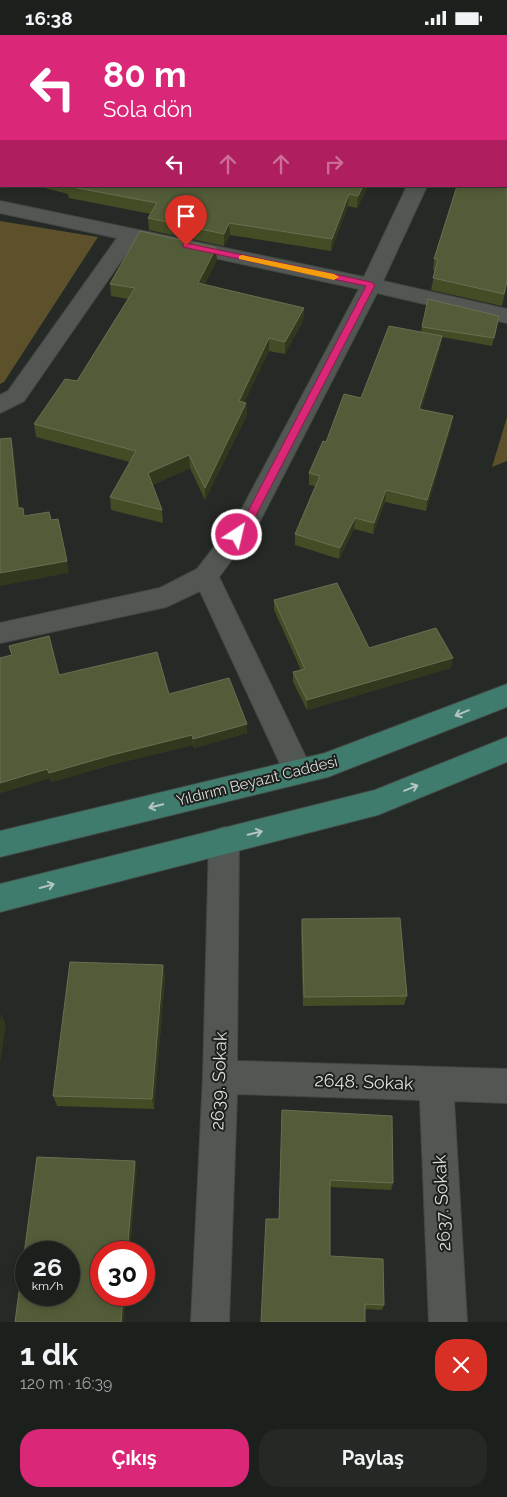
<!DOCTYPE html>
<html lang="tr">
<meta charset="utf-8">
<style>
body{margin:0;font-family:Raleway,sans-serif;background:#252825;color:#f1f3f6;height:100vh;display:flex;flex-direction:column;font-size:19px;white-space:nowrap}
*{box-sizing:border-box;margin:0}
p{font-size:16px;color:#a0a3a3}
.icon{flex:none;width:28px;height:28px;fill:none;stroke:currentColor;stroke-width:2;stroke-linecap:round;stroke-linejoin:round}
.map{position:relative;height:1287px;overflow:hidden}
.side{display:flex;flex-direction:column;background:#1c201c;flex:1}
.side>*{flex:none}
.hud{position:absolute;left:0px;top:0px;width:508px;height:152px;box-shadow:0 2px 8px #0003,0 0 0 1px #3a3e3b;background:#db2777;color:#fff;overflow:hidden}
.speed{position:absolute;left:15px;top:1206px;display:flex;gap:10px;font-size:25px;font-weight:700;text-align:center}
.speed>*{display:grid;place-content:center;width:65px;height:65px;border-radius:50%;background:#1c201c;box-shadow:0 2px 8px #0003,0 0 0 1px #3a3e3b;line-height:1}
.speed small{font-size:12px;font-weight:400}
.speed .limit{border:8px solid #d22;background:#fff;color:#111}
.pin{position:absolute;display:grid;place-items:center;width:42px;height:42px;color:#fff;margin:-51px -21px;border-radius:50% 50% 50% 0;rotate:-45deg;box-shadow:0 0 5px #0007}
.pin .icon{rotate:45deg}
.me{position:absolute;width:55px;margin:-28px;rotate:35deg;stroke-linejoin:round;filter:drop-shadow(0 0 4px #0008)}
.turn{display:flex;align-items:center;gap:18px;height:105px;padding:0 20px;font-size:22px}
.turn .icon{width:65px;height:65px;stroke-width:2.5}
.turn b{display:block;font-size:35px;line-height:42px}
.lanes{display:flex;align-items:center;height:48px;padding:0 20px;background:#0003;justify-content:center;gap:25px;direction:ltr}
.lanes .off{opacity:.35}
.round{display:grid;place-items:center;flex:none;width:52px;height:52px;border-radius:20px;background:#252825}
.head{display:flex;align-items:center;justify-content:space-between;height:85px;padding:0 20px}
h1{font-size:30px;font-weight:700;line-height:38px}
.action{display:flex;gap:10px;margin-top:auto;padding:10px 20px}
.action a{flex:1;height:58px;border-radius:20px;background:#db2777;color:#fff;font-size:20px;font-weight:700;line-height:58px;text-align:center}
.action a+a{background:#252825;color:#f1f3f6}
.status{display:flex;justify-content:space-between;align-items:center;height:35px;padding:0 25px;background:#1c201c;direction:ltr}
.status svg{height:14px;fill:currentColor}
.map>svg:first-child{display:block}
.green{fill:#5c512b}
.lines{fill:none;stroke-linecap:round;stroke-linejoin:round}
.minor-casing{stroke:#444844;stroke-width:2}
.major-casing{stroke:#444844;stroke-width:2}
.minor{fill:#535753;fill-rule:evenodd}
.major{fill:#3f7c6d;fill-rule:evenodd}
.wall{fill:#434c25}
.shaded-wall{fill:#30381d}
.building{fill:#535c38;stroke:#687052;fill-rule:evenodd}
.oneway{stroke:#b5c6c0}
.route{fill:#db2777;stroke:#8e194d}
.slow{fill:#f59e0b}
.labels{text-anchor:middle;stroke-width:4;stroke-linejoin:round;paint-order:stroke}
.street-label{font-size:15px;fill:#dcdfdc;stroke:#1d201d}
.near-street-label{font-size:18px;fill:#dcdfdc;stroke:#1d201d}
</style>
<div class="status"><b>16:38</b><svg viewBox="0 0 49 12"><path d="M0 12V9h3v3zM5 12V6h3v6zM10 12V3h3v9zM15 12V0h3v12zM26 1h20v11H26zM47 4h2v5h-2z"/></svg></div>
<div class="map">
<svg width="507" height="1287" viewBox="0 0 507 1287">
<rect width="100%" height="100%" fill="#262a26"/>
<path class="green" d="M 0,186 L 98,202 L 4,347 L 0,349 Z
M 507,382 L 507,426 L 492,432 Z"/>
<g class="lines">
<g class="minor-casing">
<path id="minor" d="M 407,151 L 427,151 L 383,246 L 507,274 L 507,288 L 377,258 L 260,486 L 219,542 L 313,737 L 308,746 L 298,749 L 288,746 L 200,556 L 166,572 L 0,608 L 0,588 L 160,553 L 197,534 L 238,481 L 359,254 L 135,206 L 24,366 L 0,378 L 0,360 L 8,356 L 117,203 L 0,178 L 0,166 L 364,242 Z
M 224,792 L 235,796 L 239,805 L 237,1026 L 507,1034 L 507,1068 L 454,1066 L 467,1287 L 429,1287 L 420,1065 L 237,1059 L 229,1287 L 191,1287 L 203,1042 L 209,805 L 213,796 Z"/>
</g>
<g class="major-casing">
<path id="major" d="M 507,649 L 507,672 L 328,742 L 0,822 L 0,796 L 325,718 Z
M 507,702 L 507,727 L 378,780 L 0,877 L 0,849 L 375,755 Z"/>
</g>
<use href="#minor" class="minor"/>
<use href="#major" class="major"/>
</g>
<path class="wall" d="M 0,0 L 1,1 L 1,143 L 0,143 L 0,99 L 1,98 L 1,96 L 0,97 Z
M 150,0 L 507,0 L 507,249 L 502,271 L 431,255 L 435,236 L 433,236 L 434,224 L 506,1 L 151,1 Z
M 37,151 L 368,151 L 357,173 L 348,171 L 331,216 L 230,200 L 224,211 L 149,195 L 148,183 L 151,179 L 69,163 L 68,159 Z
M 217,225 L 204,250 L 304,273 L 303,286 L 285,319 L 269,316 L 244,367 L 246,368 L 247,380 L 205,465 L 190,433 L 152,450 L 162,475 L 163,488 L 111,475 L 110,462 L 130,427 L 36,402 L 34,389 L 77,346 L 128,264 L 111,261 L 110,249 Z
M 499,281 L 492,311 L 442,302 L 440,313 L 421,375 L 451,392 L 426,476 L 385,467 L 373,499 L 354,494 L 339,524 L 295,510 L 295,499 L 315,451 L 309,450 L 309,438 L 326,407 L 361,363 L 421,297 L 422,292 Z
M 274,565 L 369,613 L 451,633 L 307,675 L 293,647 L 293,637 L 301,635 L 274,575 Z
M 12,620 L 59,640 L 169,659 L 247,689 L 247,698 L 194,713 L 193,710 L 114,729 L 51,747 L 50,743 L 0,758 L 0,623 Z
M 302,884 L 407,961 L 404,970 L 303,971 L 301,894 Z
M 163,930 L 165,942 L 154,1074 L 57,1071 L 53,1061 Z
M 282,1075 L 393,1148 L 391,1155 L 330,1152 L 330,1221 L 384,1270 L 382,1275 L 365,1274 L 279,1184 Z"/>
<path class="shaded-wall" d="M 363,151 L 368,151 L 357,173 L 358,161 Z
M 349,159 L 348,171 L 331,216 L 332,204 Z
M 229,188 L 230,200 L 224,211 L 224,199 Z
M 216,213 L 217,225 L 199,261 L 198,248 Z
M 304,273 L 303,286 L 285,319 L 285,307 Z
M 442,301 L 440,313 L 418,386 L 419,374 Z
M 269,303 L 269,316 L 239,379 L 239,366 Z
M 246,368 L 247,380 L 205,465 L 205,453 Z
M 453,381 L 451,392 L 426,476 L 427,465 Z
M 11,403 L 14,416 L 21,486 L 18,473 Z
M 189,420 L 190,433 L 149,451 L 148,438 Z
M 386,455 L 385,467 L 373,499 L 374,488 Z
M 355,483 L 354,494 L 339,524 L 340,513 Z
M 67,526 L 69,538 L 0,551 L 0,538 Z
M 453,623 L 451,633 L 307,675 L 307,665 Z
M 247,689 L 247,698 L 194,713 L 193,704 Z
M 192,700 L 193,710 L 114,729 L 51,747 L 49,738 L 112,720 Z
M 47,734 L 50,743 L 0,758 L 0,748 Z
M 163,930 L 165,942 L 154,1074 L 152,1064 Z
M 1,978 L 6,990 L 0,1029 L 0,986 Z
M 135,1126 L 137,1134 L 130,1218 L 127,1218 Z
M 123,1260 L 126,1260 L 124,1287 L 121,1287 Z"/>
<path class="building" d="M 0,0 L 96,0 L 103,1 L 1,1 L 1,132 L 0,131 L 1,86 L 0,85 Z
M 153,0 L 506,0 L 506,1 L 153,1 Z
M 506,3 L 507,9 L 507,113 L 506,113 Z
M 506,114 L 507,126 L 507,246 L 504,259 L 433,243 L 438,224 L 434,224 L 457,151 L 506,151 Z
M 67,151 L 363,151 L 358,161 L 349,159 L 332,204 L 229,188 L 224,199 L 148,183 L 157,168 Z
M 140,196 L 216,213 L 198,248 L 304,273 L 285,307 L 269,303 L 239,366 L 246,368 L 205,453 L 189,420 L 148,438 L 162,475 L 110,462 L 136,416 L 34,389 L 65,344 L 77,346 L 135,253 L 110,249 Z
M 428,264 L 499,281 L 494,303 L 422,292 Z
M 389,291 L 442,301 L 419,374 L 453,381 L 427,465 L 386,455 L 374,488 L 355,483 L 340,513 L 295,499 L 320,441 L 309,438 L 323,406 L 326,407 L 344,359 L 361,363 Z
M 11,403 L 18,473 L 23,473 L 24,481 L 49,477 L 51,485 L 58,484 L 67,526 L 0,538 L 0,404 Z
M 337,548 L 369,613 L 436,593 L 453,623 L 307,665 L 293,637 L 305,634 L 274,565 Z
M 49,601 L 59,640 L 157,617 L 169,659 L 229,643 L 247,689 L 193,704 L 192,700 L 112,720 L 49,738 L 47,734 L 0,748 L 0,623 L 12,620 L 9,611 Z
M 400,883 L 407,961 L 304,962 L 302,884 Z
M 70,927 L 163,930 L 152,1064 L 53,1061 Z
M 282,1075 L 392,1081 L 393,1148 L 330,1145 L 330,1221 L 383,1224 L 384,1270 L 365,1269 L 365,1287 L 261,1287 L 266,1184 L 279,1184 Z
M 37,1122 L 135,1126 L 127,1218 L 101,1218 L 101,1260 L 123,1260 L 121,1287 L 15,1287 ZM 26,1218 L 69,1218 L 69,1260 L 26,1260 Z"/>
<defs><path id="oneway-shaft" d="M-6 0H5M1.5-3L5.5 0L1.5 3" fill="none" stroke-width="1.6" stroke-linecap="round" stroke-linejoin="round" transform="scale(1.25)"/></defs>
<g class="oneway">
<use href="#oneway-shaft" transform="translate(462 678) rotate(158)"/>
<use href="#oneway-shaft" transform="translate(411 753) rotate(-22)"/>
<use href="#oneway-shaft" transform="translate(156 771) rotate(166)"/>
<use href="#oneway-shaft" transform="translate(255 798) rotate(-14)"/>
<use href="#oneway-shaft" transform="translate(47 851) rotate(-15)"/>
</g>
<path class="route" d="M 186,208 L 371,247 L 375,250 L 253,486 L 241,502 L 237,503 L 232,500 L 244,484 L 366,251 L 183,212 L 183,209 Z"/>
<path class="slow" d="M 242,220 L 334,239 L 339,242 L 334,245 L 239,224 L 239,221 Z"/>
<g class="labels">
<g class="street-label">
<text transform="translate(257 746) rotate(-14)" y="5">Yıldırım Beyazıt Caddesi</text>
</g>
<g class="near-street-label">
<text transform="translate(219 1046) rotate(-88)" y="6">2639. Sokak</text>
<text transform="translate(364 1047) rotate(2)" y="6">2648. Sokak</text>
<text transform="translate(442 1168) rotate(-93)" y="6">2637. Sokak</text>
</g>
</g>
</svg>
<div class="speed"><div>26<small>km/h</small></div><div class="limit">30</div></div>
<div class="pin" style="left:186px;top:211px;background:#d93025"><svg class="icon" aria-label="arrive" viewBox="0 0 24 24"><path d="M6 21V4h12l-3 4 3 4H6"/></svg></div>
<svg class="me" style="left:237px;top:500px" viewBox="-20 -20 40 40"><circle r="17" fill="#db2777" stroke="#fff" stroke-width="3"/><path d="M0-11L8 9 0 5-8 9z" fill="#fff"/></svg>
<div class="hud">
<div class="turn"><svg class="icon" aria-label="left" viewBox="0 0 24 24"><path d="M17 20v-9H6M10 6l-5 5 5 5"/></svg><div><b>80 m</b>Sola dön</div></div>
<div class="lanes"><svg class="icon" aria-label="left" viewBox="0 0 24 24"><path d="M17 20v-9H6M10 6l-5 5 5 5"/></svg><svg class="icon off" aria-label="ahead" viewBox="0 0 24 24"><path d="M12 20V5M6 11l6-6 6 6"/></svg><svg class="icon off" aria-label="ahead" viewBox="0 0 24 24"><path d="M12 20V5M6 11l6-6 6 6"/></svg><svg class="icon off" aria-label="right" viewBox="0 0 24 24"><path d="M7 20v-9h11M14 6l5 5-5 5"/></svg></div>
</div>
</div>
<section class="side">
<div class="head"><div><h1>1 dk</h1><p>120 m · 16:39</p></div><a class="round" style="background:#d93025;color:#fff"><svg class="icon" aria-label="close" viewBox="0 0 24 24"><path d="M6 6l12 12M18 6L6 18"/></svg></a></div>
<div class="action"><a>Çıkış</a><a>Paylaş</a></div>
</section>
